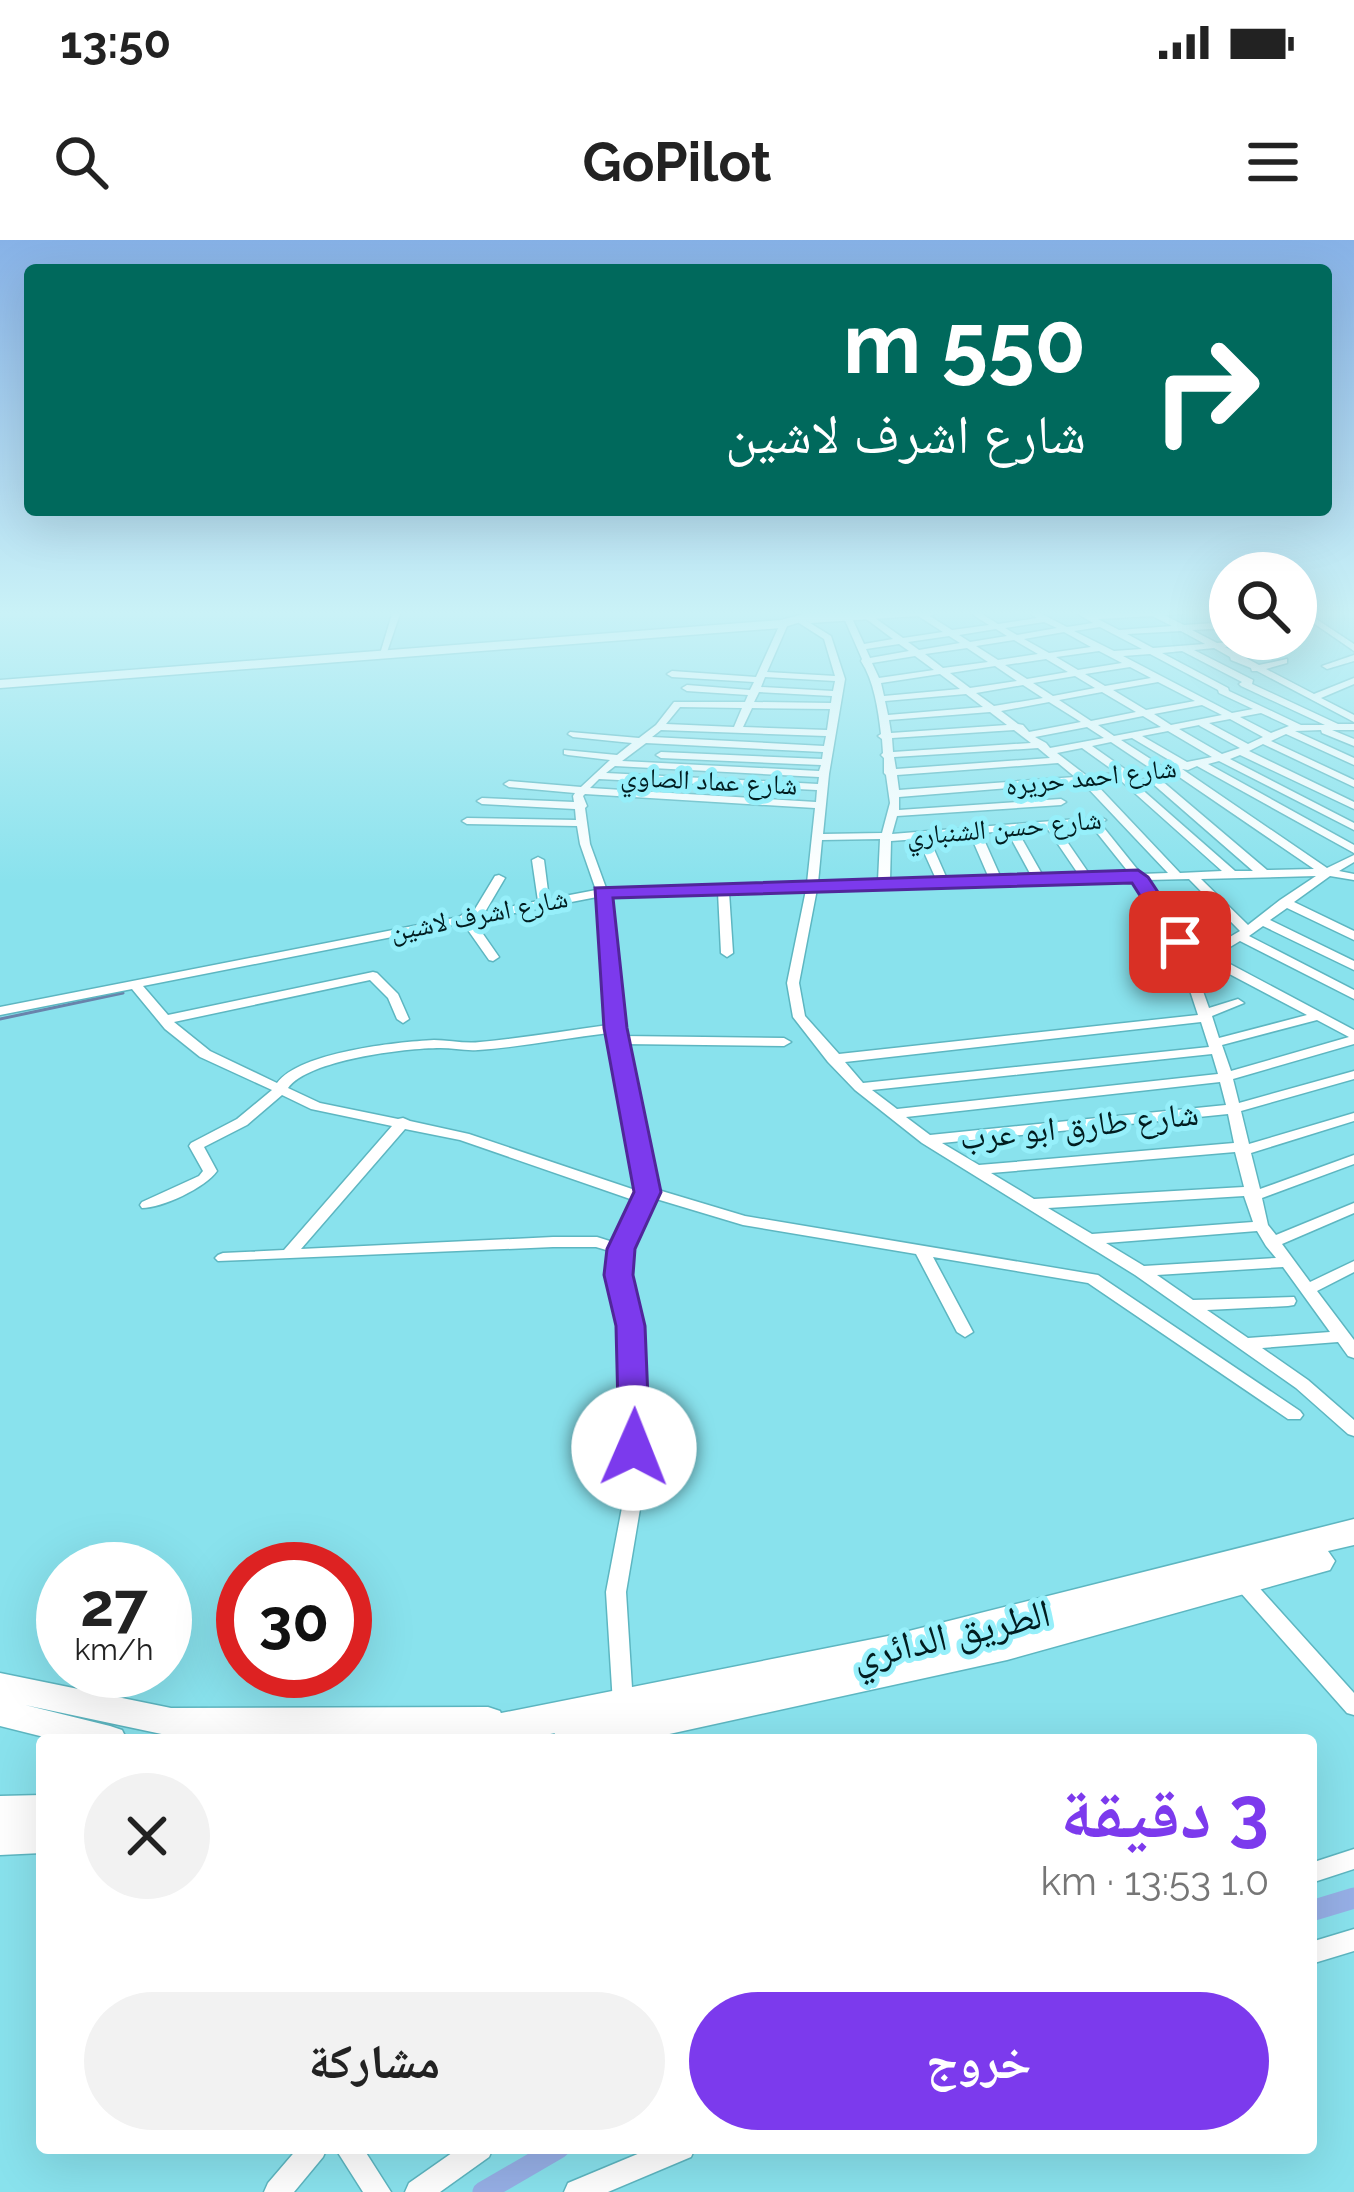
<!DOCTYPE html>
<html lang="ar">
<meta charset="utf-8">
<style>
body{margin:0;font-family:Raleway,"Noto Naskh Arabic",sans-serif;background:#f2f2f2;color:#222;direction:rtl;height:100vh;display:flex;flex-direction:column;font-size:45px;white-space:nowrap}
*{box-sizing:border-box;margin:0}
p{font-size:39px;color:#767676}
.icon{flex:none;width:66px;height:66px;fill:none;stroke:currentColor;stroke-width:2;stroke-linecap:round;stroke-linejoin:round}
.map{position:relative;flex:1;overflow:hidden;direction:ltr}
.details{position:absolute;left:36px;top:1494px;width:1281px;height:420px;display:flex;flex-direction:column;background:#fff;border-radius:12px;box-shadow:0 12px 48px #0002;direction:rtl}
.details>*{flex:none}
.top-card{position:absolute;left:24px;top:24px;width:1308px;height:252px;border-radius:12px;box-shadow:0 12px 48px #0002;direction:rtl;background:#00695c;color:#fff;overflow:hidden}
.tools{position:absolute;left:1209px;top:312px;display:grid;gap:24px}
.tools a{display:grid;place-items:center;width:108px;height:108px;border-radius:50%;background:#fff;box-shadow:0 12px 48px #0002;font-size:60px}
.speed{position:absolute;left:36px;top:1302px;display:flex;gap:24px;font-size:60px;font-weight:700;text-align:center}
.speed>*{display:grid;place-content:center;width:156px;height:156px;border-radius:50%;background:#fff;box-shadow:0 12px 48px #0002;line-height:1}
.speed small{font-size:30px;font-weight:400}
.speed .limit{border:18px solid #d22;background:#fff;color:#111}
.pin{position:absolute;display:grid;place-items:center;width:102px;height:102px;color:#fff;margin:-51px;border-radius:24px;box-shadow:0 6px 18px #0006}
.me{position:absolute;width:132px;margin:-66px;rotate:1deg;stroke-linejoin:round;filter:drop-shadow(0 0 9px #0008)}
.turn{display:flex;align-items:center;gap:42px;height:252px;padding:0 48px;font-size:54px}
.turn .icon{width:156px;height:156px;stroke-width:2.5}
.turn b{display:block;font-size:84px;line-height:102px}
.round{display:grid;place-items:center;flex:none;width:126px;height:126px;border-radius:63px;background:#f2f2f2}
.summary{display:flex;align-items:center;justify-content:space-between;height:204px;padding:0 48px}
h1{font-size:72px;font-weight:700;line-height:90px;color:#7c3aed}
.primary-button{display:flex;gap:24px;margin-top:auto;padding:24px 48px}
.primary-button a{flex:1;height:138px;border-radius:72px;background:#7c3aed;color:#fff;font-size:48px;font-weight:700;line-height:138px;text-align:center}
.primary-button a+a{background:#f2f2f2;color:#222}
.status{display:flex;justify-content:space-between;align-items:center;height:84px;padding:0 60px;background:#fff;direction:ltr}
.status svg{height:33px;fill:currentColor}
header{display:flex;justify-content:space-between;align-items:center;height:156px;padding:0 48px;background:#fff;font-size:54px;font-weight:700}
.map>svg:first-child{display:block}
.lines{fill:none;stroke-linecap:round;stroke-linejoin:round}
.stream{stroke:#6983ab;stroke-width:3}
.canal{stroke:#96afe6;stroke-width:21}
.street-casing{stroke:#5db6c1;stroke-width:3}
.secondary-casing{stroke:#5db6c1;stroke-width:3}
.primary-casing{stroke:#5db6c1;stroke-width:3}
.highway-casing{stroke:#5db6c1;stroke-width:3}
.street{fill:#fff;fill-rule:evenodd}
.secondary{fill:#fff;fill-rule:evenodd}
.primary{fill:#fff;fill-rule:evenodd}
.highway{fill:#fff;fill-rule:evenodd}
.route{fill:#7c3aed;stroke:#51269a;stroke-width:3}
.labels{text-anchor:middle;stroke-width:10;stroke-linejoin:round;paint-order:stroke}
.far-street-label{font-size:27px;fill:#011d20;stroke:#96effa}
.street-label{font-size:33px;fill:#011d20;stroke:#96effa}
.near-street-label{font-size:39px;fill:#011d20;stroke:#96effa}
</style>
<div class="status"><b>13:50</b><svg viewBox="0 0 49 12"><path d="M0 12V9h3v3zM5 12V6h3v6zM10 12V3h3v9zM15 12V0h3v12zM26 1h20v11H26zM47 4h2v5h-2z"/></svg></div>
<header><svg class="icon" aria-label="menu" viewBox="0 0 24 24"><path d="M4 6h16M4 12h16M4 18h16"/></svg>GoPilot<svg class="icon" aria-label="search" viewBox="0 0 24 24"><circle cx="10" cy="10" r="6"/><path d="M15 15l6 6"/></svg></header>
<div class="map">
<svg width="1354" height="1952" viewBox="0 0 1354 1952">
<rect width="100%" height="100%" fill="#89e2ed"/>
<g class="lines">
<path class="stream" d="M 0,779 L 123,753"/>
<path class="canal" d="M 1311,1671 L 1354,1658
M 483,1952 L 559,1908"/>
<g class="street-casing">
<path id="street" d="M 393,371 L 401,371 L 387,412 L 380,414 Z
M 915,371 L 922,371 L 952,390 L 989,385 L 967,371 L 977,371 L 998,384 L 1037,378 L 1026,371 L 1036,371 L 1067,387 L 1093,383 L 1073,371 L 1083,371 L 1090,374 L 1187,371 L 1183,374 L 1164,375 L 1184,385 L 1230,382 L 1230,388 L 1192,390 L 1217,403 L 1299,397 L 1299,401 L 1296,402 L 1225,407 L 1239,414 L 1261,411 L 1261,415 L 1246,418 L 1259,425 L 1287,419 L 1287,423 L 1266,429 L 1314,454 L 1354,438 L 1354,444 L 1321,458 L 1354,475 L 1354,482 L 1257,431 L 1252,431 L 1251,428 L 1231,420 L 1230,417 L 1214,408 L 1194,410 L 1253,440 L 1252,444 L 1338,484 L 1354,484 L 1354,490 L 1332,490 L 1354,499 L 1354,506 L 1322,493 L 1321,490 L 1295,491 L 1354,518 L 1354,525 L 1286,494 L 1271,501 L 1354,540 L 1354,547 L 1263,504 L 1249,511 L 1354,562 L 1354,569 L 1240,515 L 1230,519 L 1354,583 L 1354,590 L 1219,521 L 1208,524 L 1354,605 L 1354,613 L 1197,526 L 1188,530 L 1182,529 L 1327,628 L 1354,615 L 1354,622 L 1339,631 L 1354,634 L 1354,640 L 1330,636 L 1294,662 L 1354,691 L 1354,700 L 1287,668 L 1270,680 L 1354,721 L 1354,730 L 1263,686 L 1249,696 L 1354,750 L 1354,759 L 1240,701 L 1215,716 L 1354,790 L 1354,804 L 1233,839 L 1239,863 L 1354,831 L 1354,839 L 1241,871 L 1249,904 L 1354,873 L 1354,881 L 1251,913 L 1260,949 L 1354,915 L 1354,924 L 1262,958 L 1268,985 L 1276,995 L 1354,963 L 1354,973 L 1282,1004 L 1310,1042 L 1354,1021 L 1354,1032 L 1317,1051 L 1354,1100 L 1354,1118 L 1348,1116 L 1338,1102 L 1262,1108 L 1308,1140 L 1354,1180 L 1354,1196 L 1348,1194 L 1296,1148 L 1135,1035 L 922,903 L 855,850 L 828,822 L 793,777 L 787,743 L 806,650 L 729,652 L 733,713 L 727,717 L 721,713 L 718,652 L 608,655 L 623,796 L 784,798 L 791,802 L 784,806 L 625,804 L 655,949 L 745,976 L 1098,1035 L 1300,1171 L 1303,1175 L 1300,1179 L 1288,1179 L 1088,1043 L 933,1017 L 973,1092 L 965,1097 L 957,1092 L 916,1014 L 743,985 L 653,958 L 629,1009 L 626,1035 L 639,1086 L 644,1152 L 642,1257 L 626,1352 L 633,1464 L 630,1470 L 623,1472 L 616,1470 L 613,1464 L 606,1352 L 624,1257 L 628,1152 L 623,1086 L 610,1035 L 613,1012 L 596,1007 L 553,1007 L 218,1021 L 215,1018 L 218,1015 L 223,1013 L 284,1010 L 392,886 L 311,869 L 282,855 L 247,885 L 204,907 L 217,931 C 205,948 162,968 142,968 L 140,965 L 142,962 L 199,936 L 203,931 L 189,906 L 191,903 L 237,879 L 272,850 L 200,817 L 165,789 L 132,749 L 0,775 L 0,767 L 459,677 L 465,673 L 472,674 L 495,636 L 499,635 L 505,638 L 485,672 L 538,661 L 532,620 L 538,617 L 544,620 L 549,659 L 596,650 L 580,604 L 577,586 L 467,584 L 462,581 L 467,578 L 576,580 L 575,569 L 482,564 L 477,561 L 482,558 L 574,562 L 573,556 L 575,553 L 509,547 L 504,544 L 509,541 L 581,547 L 610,520 L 568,515 L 564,514 L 564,510 L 617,515 L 632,503 L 573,497 L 568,494 L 570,492 L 639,498 L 656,485 L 674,462 L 745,462 L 748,455 L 687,451 L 682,448 L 687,445 L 750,450 L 754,442 L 672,437 L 667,434 L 672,431 L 756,437 L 780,384 L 784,381 L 788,384 L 767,432 L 835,436 L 824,399 L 799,383 L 799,379 L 802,378 L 831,396 L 845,439 L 829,534 L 823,594 L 882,593 L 890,563 L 886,535 L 884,533 L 884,518 L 881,515 L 883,513 L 882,499 L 878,496 L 881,494 C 878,469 874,441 861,421 L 862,419 L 844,378 L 851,376 L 864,404 L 893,399 L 865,378 L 864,376 L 868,373 L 903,398 L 943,392 L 915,374 ZM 1152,376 L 1172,386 L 1119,390 L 1098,379 ZM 1044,382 L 1057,388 L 1017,395 L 1005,388 ZM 1100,387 L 1142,409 L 1114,411 L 1074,391 ZM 996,389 L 1007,396 L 970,402 L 959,395 ZM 1181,391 L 1205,404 L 1153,408 L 1127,394 ZM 1064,392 L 1091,407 L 1049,413 L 1024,399 ZM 949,396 L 960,403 L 919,410 L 908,402 ZM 1014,400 L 1038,414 L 998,420 L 976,406 ZM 899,404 L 909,411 L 870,418 L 866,409 ZM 967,408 L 988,422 L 943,428 L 925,414 ZM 1099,411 L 1122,423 L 1078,430 L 1056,417 ZM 1182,411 L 1242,442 L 1239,444 L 1241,446 L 1325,485 L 1301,485 L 1229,451 L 1228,448 L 1162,413 ZM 1150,414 L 1218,450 L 1219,453 L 1253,469 L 1232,473 L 1123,416 ZM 915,416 L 934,430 L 879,438 L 872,423 ZM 1046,419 L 1068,432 L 1027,439 L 1005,425 ZM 995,426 L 1017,441 L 970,448 L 950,433 ZM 1130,427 L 1151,438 L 1105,446 L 1085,434 ZM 940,434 L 960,449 L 884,456 L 881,443 ZM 1075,436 L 1095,448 L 1053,456 L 1033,443 ZM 765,437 L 835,441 L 833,451 L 761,447 ZM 1158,442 L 1195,461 L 1146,470 L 1113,450 ZM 1023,445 L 1043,458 L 994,466 L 976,453 ZM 759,452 L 832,456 L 831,463 L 754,462 ZM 1102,452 L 1136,472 L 1091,481 L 1059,460 ZM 966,454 L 983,467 L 888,475 L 885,461 ZM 1049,462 L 1081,482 L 1029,492 L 1023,485 L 1018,484 L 1001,471 ZM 1202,465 L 1222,475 L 1171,485 L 1154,474 ZM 680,467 L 742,468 L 734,487 L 666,484 ZM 752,468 L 830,469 L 827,490 L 743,487 ZM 990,472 L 1007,485 L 891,493 L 889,480 ZM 1261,473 L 1289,486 L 1271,493 L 1240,477 ZM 1143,476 L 1161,487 L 1114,496 L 1098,485 ZM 1230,479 L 1263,497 L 1248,504 L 1209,483 ZM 1199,485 L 1200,486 L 1240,508 L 1222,514 L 1179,489 ZM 1087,487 L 1104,498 L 1050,508 L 1046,503 L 1035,497 ZM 661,490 L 826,496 L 824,506 L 652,497 ZM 1014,490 L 1031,503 L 893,512 L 892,498 ZM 1168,491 L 1212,517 L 1187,522 L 1142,496 ZM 1132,498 L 1176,524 L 1163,527 L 1121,500 ZM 1111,502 L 1153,530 L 1129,532 L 1092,506 ZM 646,503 L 823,512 L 822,519 L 661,512 L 656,515 L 661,518 L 821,525 L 819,531 L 622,521 ZM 1038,508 L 1050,518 L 896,529 L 894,517 ZM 1082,508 L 1117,533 L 1087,536 L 1057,513 ZM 1058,523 L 1075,537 L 899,550 L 897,535 ZM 615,526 L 819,537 L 818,544 L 606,533 ZM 1172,532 L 1314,629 L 1267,630 L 1155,535 ZM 1145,537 L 1253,631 L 1235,631 L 1130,539 ZM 599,539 L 817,550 L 816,562 L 590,548 ZM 1119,539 L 1222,631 L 1180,633 L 1093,541 ZM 1082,542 L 1168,633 L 1141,634 L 1100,583 L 1106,580 L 1101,577 L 892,594 L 897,576 L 1061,565 L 1066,562 L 1061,559 L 899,570 L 899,557 ZM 585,554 L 815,568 L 807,643 L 606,648 L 590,604 L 585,568 L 587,566 L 583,556 ZM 1090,584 L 1130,634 L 1090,635 L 1057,587 ZM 1047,588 L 1079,635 L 1043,636 L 1017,590 ZM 1007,591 L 1032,637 L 1001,638 L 981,593 ZM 970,594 L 989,638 L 947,639 L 929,598 ZM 880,599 L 878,641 L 818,643 L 822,600 ZM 918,599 L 936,639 L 890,641 L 891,601 ZM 1316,636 L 1280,660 L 1248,685 L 1201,639 ZM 1189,639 L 1240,691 L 1206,711 L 1184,700 L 1146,640 ZM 1135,641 L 1174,702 L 1198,775 L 839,814 L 805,776 L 799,743 L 817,649 ZM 597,657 L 608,785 C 566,791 523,798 480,802 C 465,804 449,800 434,800 C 396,802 300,812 277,843 L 210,811 L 174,782 L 370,740 L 388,758 L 397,779 L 403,783 L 409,779 L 398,754 L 377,733 L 373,732 L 168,775 L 143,746 L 463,683 L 489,720 L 493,721 L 499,717 L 474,681 ZM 1189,712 L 1201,719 L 1307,775 L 1219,798 L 1212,776 L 1244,763 L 1238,759 L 1209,768 ZM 1317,780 L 1349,797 L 1231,831 L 1222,805 ZM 1201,782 L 1209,807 L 863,843 L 845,822 ZM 609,793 L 641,952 L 469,894 L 410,881 L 403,878 L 398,879 L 320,863 L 288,848 C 308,820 405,808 440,808 C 453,808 465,811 478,810 C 522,807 566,798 609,793 ZM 1212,814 L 1218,834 L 897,869 L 872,850 ZM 1220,842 L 1226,865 L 930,895 L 906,877 ZM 1228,874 L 1234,903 L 979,925 L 942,903 ZM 405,889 L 460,900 L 636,961 L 616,1003 L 597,997 L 553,997 L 301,1009 ZM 1235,912 L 1244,947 L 1034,959 L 991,933 ZM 1244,956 L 1253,982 L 1092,994 L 1048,968 ZM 1257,991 L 1266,1006 L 1276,1018 L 1144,1026 L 1106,1003 ZM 1283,1027 L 1330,1092 L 1248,1098 L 1207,1070 L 1288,1066 L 1294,1065 L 1296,1061 L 1294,1057 L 1193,1060 L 1157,1035 Z
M 1296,371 L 1304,371 L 1354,404 L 1354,411 Z
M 1354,415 L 1354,421 L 1327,429 L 1322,426 Z
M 1239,1331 L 1246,1333 L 1354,1453 L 1354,1475 L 1347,1473 L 1232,1343 L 1230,1338 L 1232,1333 Z
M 1354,1609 L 1354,1629 L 1311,1643 L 1311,1623 Z
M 1354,1689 L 1354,1711 L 1311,1724 L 1311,1702 Z
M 298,1908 L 327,1908 L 323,1917 L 294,1952 L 264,1952 L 268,1943 Z
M 335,1908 L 363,1908 L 391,1952 L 363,1952 Z
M 459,1908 L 493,1908 L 489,1917 L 440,1952 L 405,1952 L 409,1943 Z
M 652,1908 L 695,1908 L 691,1917 L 608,1952 L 564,1952 L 568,1943 Z"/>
</g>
<g class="secondary-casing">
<path id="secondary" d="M 880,371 L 939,371 L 933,375 L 810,383 L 804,379 L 810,375 Z"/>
</g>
<g class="primary-casing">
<path id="primary" d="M 815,371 L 837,371 L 781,388 L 0,448 L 0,440 L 781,380 Z
M 0,1433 L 171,1468 L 488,1467 L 500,1471 L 504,1481 L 500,1491 L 488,1495 L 171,1496 L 25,1465 L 110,1486 L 122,1490 L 127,1500 L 56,1500 L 0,1486 Z"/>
</g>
<g class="highway-casing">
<path id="highway" d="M 1354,1279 L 1354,1305 L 1328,1311 L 1335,1321 L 1330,1330 L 1007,1420 L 642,1500 L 551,1500 L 555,1493 L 522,1500 L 427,1500 L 433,1489 L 446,1484 L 893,1395 Z
M 42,1555 L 42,1613 L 0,1615 L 0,1556 Z"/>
</g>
<use href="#street" class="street"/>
<use href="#secondary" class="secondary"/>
<use href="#primary" class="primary"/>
<use href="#highway" class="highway"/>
</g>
<linearGradient id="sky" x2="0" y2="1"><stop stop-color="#87b2e7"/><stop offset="0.58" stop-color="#caf2f7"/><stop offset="1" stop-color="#caf2f7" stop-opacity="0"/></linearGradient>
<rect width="1354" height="644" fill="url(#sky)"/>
<path class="route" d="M 1138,630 L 1148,637 L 1191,702 L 1187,706 L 1172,706 L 1132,643 L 613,658 L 627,788 L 661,952 L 635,1009 L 633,1035 L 645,1086 L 650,1208 L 646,1216 L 623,1216 L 619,1208 L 616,1086 L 604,1035 L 607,1009 L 634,952 L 604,788 L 595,648 Z"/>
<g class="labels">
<g class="far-street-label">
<text transform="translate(1091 537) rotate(-6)" y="9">شارع احمد حريره</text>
<text transform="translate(709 541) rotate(3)" y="9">شارع عماد الصاوي</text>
<text transform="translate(1004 588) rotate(-5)" y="9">شارع حسن الشنباري</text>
<text transform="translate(479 675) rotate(-11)" y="9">شارع اشرف لاشين</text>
</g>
<g class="street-label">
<text transform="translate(1079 885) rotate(-6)" y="12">شارع طارق ابو عرب</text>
</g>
<g class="near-street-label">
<text transform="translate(951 1394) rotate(-13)" y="14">الطريق الدائري</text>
</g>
</g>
</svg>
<div class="tools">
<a><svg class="icon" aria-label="search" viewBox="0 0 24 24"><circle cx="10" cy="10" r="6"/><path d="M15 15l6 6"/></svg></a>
</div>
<div class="speed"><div>27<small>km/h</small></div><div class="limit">30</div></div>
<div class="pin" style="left:1180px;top:702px;background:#d93025"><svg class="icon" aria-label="arrive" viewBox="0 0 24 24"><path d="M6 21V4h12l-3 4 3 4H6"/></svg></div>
<svg class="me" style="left:634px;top:1208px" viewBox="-20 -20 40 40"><circle r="19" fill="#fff"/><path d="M0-13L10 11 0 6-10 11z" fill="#7c3aed"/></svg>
<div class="top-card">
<div class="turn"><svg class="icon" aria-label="right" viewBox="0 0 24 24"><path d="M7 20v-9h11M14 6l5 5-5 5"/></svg><div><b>550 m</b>شارع اشرف لاشين</div></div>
</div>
<section class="details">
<div class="summary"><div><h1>3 دقيقة</h1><p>1.0 km · 13:53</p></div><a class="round"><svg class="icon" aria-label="close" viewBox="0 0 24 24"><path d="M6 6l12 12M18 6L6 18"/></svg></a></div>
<div class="primary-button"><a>خروج</a><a>مشاركة</a></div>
</section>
</div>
